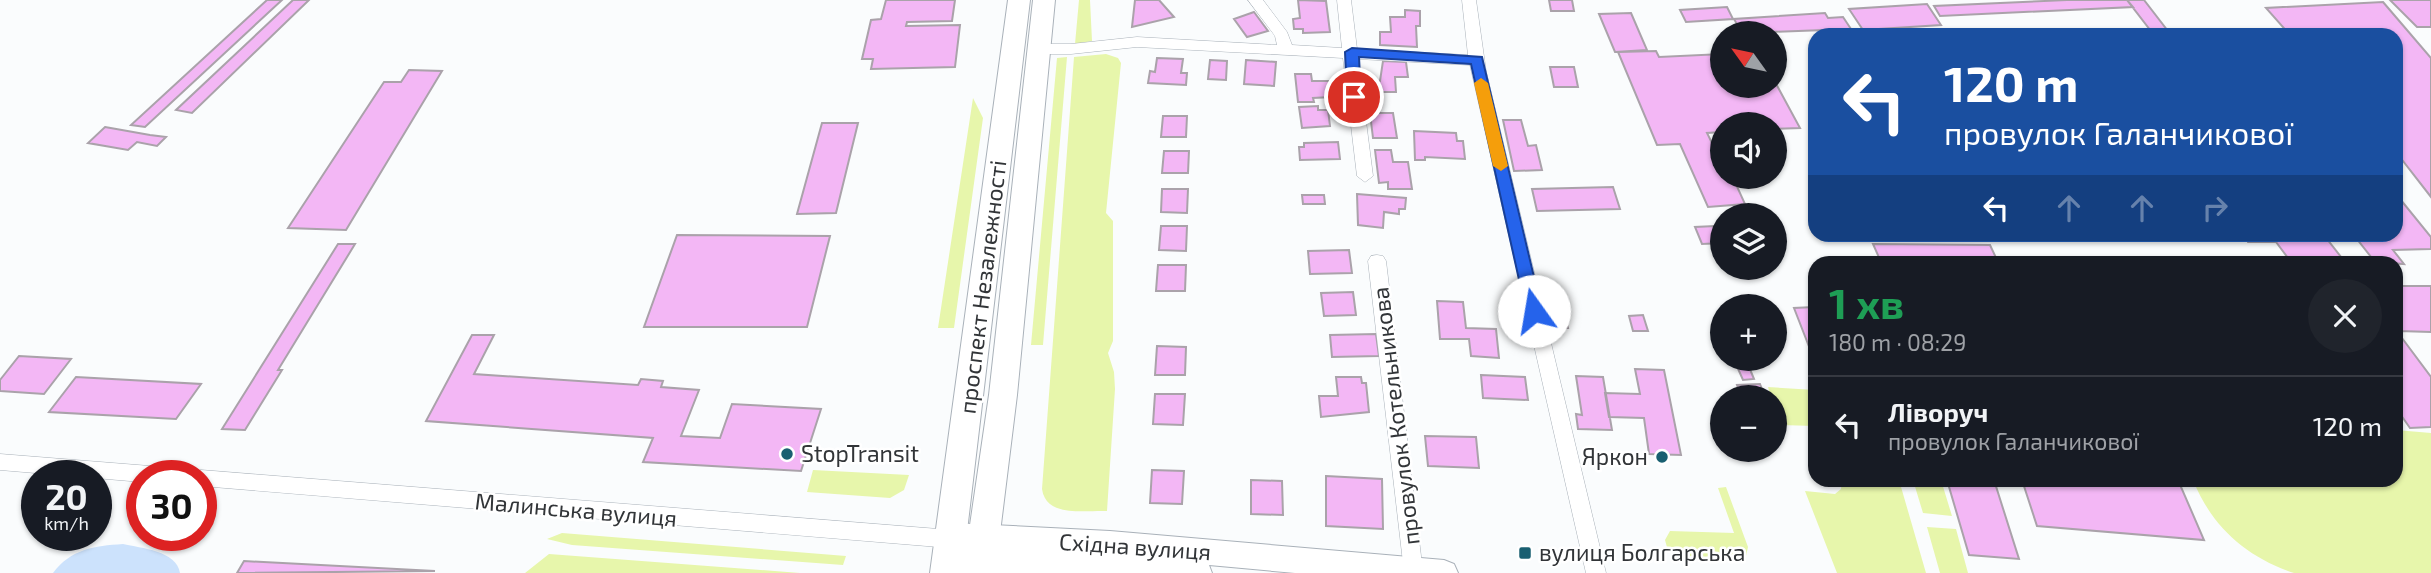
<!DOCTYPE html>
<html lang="uk">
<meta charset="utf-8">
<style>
body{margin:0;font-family:"Exo 2",sans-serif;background:#20242c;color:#f1f3f6;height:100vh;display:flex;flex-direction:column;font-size:26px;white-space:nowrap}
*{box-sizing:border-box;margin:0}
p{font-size:23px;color:#9ea1a6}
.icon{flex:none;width:38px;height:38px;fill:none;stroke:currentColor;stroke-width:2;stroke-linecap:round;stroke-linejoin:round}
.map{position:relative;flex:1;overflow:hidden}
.side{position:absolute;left:1808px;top:256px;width:595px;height:231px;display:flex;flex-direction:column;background:#171b24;border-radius:21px;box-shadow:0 2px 5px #0004}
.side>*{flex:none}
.hud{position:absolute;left:1808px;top:28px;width:595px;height:214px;border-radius:21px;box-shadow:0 2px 5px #0004;background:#1a4fa0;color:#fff;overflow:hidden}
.needle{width:46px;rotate:303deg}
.fabs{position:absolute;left:1710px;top:21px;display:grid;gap:14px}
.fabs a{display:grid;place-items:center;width:77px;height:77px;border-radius:50%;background:#171b24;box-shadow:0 2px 5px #0004;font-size:35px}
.speed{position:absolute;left:21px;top:460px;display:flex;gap:14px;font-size:35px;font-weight:700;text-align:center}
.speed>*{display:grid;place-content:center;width:91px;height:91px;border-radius:50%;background:#171b24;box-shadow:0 2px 5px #0004;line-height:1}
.speed small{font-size:18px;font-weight:400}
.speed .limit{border:10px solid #d22;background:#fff;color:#111}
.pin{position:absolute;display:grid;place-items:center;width:60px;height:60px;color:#fff;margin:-30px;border:4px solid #fff;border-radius:50%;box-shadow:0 2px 7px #0007}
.me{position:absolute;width:77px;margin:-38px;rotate:347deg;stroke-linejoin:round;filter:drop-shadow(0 0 5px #0008)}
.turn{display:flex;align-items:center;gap:24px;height:147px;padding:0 21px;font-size:32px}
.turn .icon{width:91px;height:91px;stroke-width:2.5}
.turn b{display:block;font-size:49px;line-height:60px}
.lanes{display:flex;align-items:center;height:66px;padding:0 21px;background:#0003;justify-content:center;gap:35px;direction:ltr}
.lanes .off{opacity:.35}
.round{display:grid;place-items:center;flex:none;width:74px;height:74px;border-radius:37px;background:#20242c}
.headline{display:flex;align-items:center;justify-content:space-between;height:119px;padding:0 21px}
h1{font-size:42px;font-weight:700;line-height:52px;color:#1e9e55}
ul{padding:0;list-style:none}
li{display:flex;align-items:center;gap:21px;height:98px;padding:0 21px;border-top:2px solid #363941}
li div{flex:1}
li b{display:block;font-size:26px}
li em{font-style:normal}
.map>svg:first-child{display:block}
.green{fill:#e7f6ab}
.water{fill:#cce2fc}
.building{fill:#f3b7f5;stroke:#aaa2aa;stroke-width:2}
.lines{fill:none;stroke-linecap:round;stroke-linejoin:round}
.minor-casing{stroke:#a9b1b9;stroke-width:1}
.secondary-casing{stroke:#a9b1b9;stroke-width:2}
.primary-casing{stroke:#a9b1b9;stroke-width:2}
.minor{fill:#fff;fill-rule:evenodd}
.secondary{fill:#fff;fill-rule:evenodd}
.primary{fill:#fff;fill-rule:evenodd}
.route{fill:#2563eb;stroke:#184099;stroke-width:2}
.slow{fill:#f59e0b}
.poi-dot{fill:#195f71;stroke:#fff;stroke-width:2.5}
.labels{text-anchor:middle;stroke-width:5;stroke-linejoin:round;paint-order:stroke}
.street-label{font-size:23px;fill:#323538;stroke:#fff}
.poi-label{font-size:23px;fill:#323538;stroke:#fff;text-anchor:start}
</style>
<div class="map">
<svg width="2431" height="573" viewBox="0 0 2431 573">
<rect width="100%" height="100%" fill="#fafcfd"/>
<path class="green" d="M 1079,0 L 1090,0 L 1092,41 L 1075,44 Z
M 1106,54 L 1118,58 L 1121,63 L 1106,213 L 1113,221 L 1113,341 L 1108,353 L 1114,372 L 1115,389 L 1107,511 C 1085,510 1046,518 1042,489 L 1074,57 Z
M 1067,57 L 1043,345 L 1031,345 L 1057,58 Z
M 973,98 L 983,118 L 954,328 L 938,328 Z
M 1768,387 L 1815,390 L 1815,426 L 1780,425 L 1774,397 L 1771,397 Z
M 2396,430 L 2431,433 L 2431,573 L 2294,573 C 2246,557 2212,527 2193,480 L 2396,480 Z
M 813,470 L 909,475 L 904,490 L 890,498 L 807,492 Z
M 1842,480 L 1899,480 L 1926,573 L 1837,573 L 1805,491 L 1835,494 L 1841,489 Z
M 1913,480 L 1941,480 L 1952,516 L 1923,513 Z
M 1726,487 L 1748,547 L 1746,556 L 1742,559 L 1675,555 L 1668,551 L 1665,540 L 1670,531 L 1734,533 L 1718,488 Z
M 1927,527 L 1956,529 L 1968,573 L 1940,573 Z
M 562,533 L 846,556 L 843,565 L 572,545 L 547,539 Z
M 549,554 L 800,573 L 525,573 Z"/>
<path class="water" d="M 123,544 C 141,548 177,551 180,573 L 53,573 C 71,549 94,546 123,544 Z"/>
<path class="building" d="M 267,0 L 282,0 L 145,127 L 131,125 Z
M 293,0 L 309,0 L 192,113 L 176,110 Z
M 886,0 L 955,0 L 952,21 L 907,22 L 906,26 L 960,25 L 955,67 L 871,69 L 873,59 L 862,59 L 871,20 L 881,19 Z
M 1135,0 L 1159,0 L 1174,17 L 1132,27 Z
M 1298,0 L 1326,1 L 1330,32 L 1303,33 L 1303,29 L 1294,29 L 1293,19 L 1300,18 Z
M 1549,0 L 1572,0 L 1574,11 L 1551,11 Z
M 2067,0 L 2127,0 L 2133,7 L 1940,16 L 1934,6 Z
M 2127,0 L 2144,0 L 2171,35 L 2154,35 Z
M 2390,0 L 2431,0 L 2431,27 L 2417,27 Z
M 2383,2 L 2431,58 L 2431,197 L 2396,152 L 2396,35 L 2358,35 L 2356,32 L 2290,35 L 2266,8 Z
M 1927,4 L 1941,25 L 1863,30 L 1849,9 Z
M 1727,7 L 1733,19 L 1686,22 L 1680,10 Z
M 1405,10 L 1420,11 L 1420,26 L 1416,26 L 1417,47 L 1380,45 L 1380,32 L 1391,32 L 1390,17 L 1405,17 Z
M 1254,12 L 1268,31 L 1247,37 L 1234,19 Z
M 1631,13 L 1647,50 L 1615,52 L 1599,14 Z
M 1825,13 L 1828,18 L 1843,17 L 1851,29 L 1742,33 L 1734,19 Z
M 1656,51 L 1659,57 L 1722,54 L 1722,86 L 1774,86 L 1774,80 L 1800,128 L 1774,129 L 1774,124 L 1722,124 L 1722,132 L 1707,133 L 1712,143 L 1722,143 L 1722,177 L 1737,177 L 1734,180 L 1745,204 L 1708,207 L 1680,144 L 1657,145 L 1618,52 Z
M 1157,58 L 1183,59 L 1181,73 L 1187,73 L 1186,85 L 1148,83 L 1150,71 L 1155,72 Z
M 1210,60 L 1227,61 L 1226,80 L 1208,79 Z
M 1246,60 L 1276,62 L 1274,86 L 1244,84 Z
M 1383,61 L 1406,62 L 1408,77 L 1395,77 L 1396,92 L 1366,92 L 1362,88 L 1362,80 L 1380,81 Z
M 1550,67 L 1574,67 L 1578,87 L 1554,87 Z
M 409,70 L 442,71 L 346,230 L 288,228 L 384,82 L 401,82 Z
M 1295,74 L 1311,74 L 1312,81 L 1330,81 L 1332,97 L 1313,98 L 1314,102 L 1298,102 Z
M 1318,106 L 1318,110 L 1328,110 L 1330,126 L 1302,128 L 1299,107 Z
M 1370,113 L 1393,113 L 1397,138 L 1373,138 Z
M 1163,116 L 1187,116 L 1186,137 L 1161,137 Z
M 1503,120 L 1521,120 L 1528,146 L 1536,145 L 1542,170 L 1514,171 Z
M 822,123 L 858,123 L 836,213 L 797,214 Z
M 105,127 L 150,135 L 166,137 L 157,146 L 137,142 L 128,150 L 88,143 Z
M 1414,131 L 1456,133 L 1457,141 L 1463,141 L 1465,159 L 1425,157 L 1425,160 L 1415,160 Z
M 1338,142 L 1340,159 L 1300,160 L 1299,147 L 1304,147 L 1304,143 Z
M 1375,150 L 1391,150 L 1393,162 L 1408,162 L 1412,189 L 1388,189 L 1388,182 L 1379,183 Z
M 1164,151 L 1189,151 L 1188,173 L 1162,173 Z
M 1613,187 L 1620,209 L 1537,211 L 1532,189 Z
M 1162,189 L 1188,189 L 1187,213 L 1161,212 Z
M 1357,194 L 1406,198 L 1405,209 L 1399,209 L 1399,214 L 1384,212 L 1383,228 L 1358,225 Z
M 2396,194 L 2431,237 L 2431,249 L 2393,250 L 2404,264 L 2375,262 L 2353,234 L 2396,234 Z
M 1302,195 L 1324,195 L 1325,204 L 1303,204 Z
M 1161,226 L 1187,226 L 1186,251 L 1159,250 Z
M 1715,226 L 1722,243 L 1702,244 L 1695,227 Z
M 2243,234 L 2323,234 L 2345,262 L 2291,262 L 2276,242 L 2248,242 Z
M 677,235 L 830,236 L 807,327 L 644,327 Z
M 338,244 L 355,244 L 278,370 L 282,370 L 245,430 L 222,429 Z
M 1873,244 L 1990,245 L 1998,262 L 1881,262 Z
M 1349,250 L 1352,273 L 1310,274 L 1308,251 Z
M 1158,265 L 1186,265 L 1185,291 L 1156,291 Z
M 2396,286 L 2431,286 L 2431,332 L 2399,331 L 2396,327 Z
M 1353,292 L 1356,315 L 1324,316 L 1321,293 Z
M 1437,301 L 1463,302 L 1466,328 L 1496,329 L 1499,358 L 1471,356 L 1469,339 L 1440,339 Z
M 1814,307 L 1815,309 L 1815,362 L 1794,308 Z
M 1550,312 L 1564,312 L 1568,328 L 1553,328 Z
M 1643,315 L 1648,331 L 1633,331 L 1629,316 Z
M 2396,330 L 2431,377 L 2431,427 L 2410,428 L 2396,408 Z
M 1376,334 L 1379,356 L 1332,357 L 1330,335 Z
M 472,335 L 494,335 L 474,374 L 638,385 L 641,379 L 663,381 L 661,387 L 699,390 L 681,436 L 720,438 L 732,404 L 821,409 L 801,471 L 643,462 L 653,438 L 426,421 Z
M 1157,346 L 1186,347 L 1185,375 L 1155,375 Z
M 19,356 L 71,359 L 44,394 L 0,391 L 0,380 Z
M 1735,362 L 1747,362 L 1754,379 L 1743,380 Z
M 1635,369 L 1664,370 L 1681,455 L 1649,454 L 1644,418 L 1609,417 L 1605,393 L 1640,394 Z
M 1481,375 L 1525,377 L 1528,400 L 1483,398 Z
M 1576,376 L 1603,377 L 1612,430 L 1578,429 L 1576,414 L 1582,415 Z
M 76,377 L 201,384 L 176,419 L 49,412 Z
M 1336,377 L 1361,377 L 1362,383 L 1366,383 L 1369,412 L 1321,417 L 1319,396 L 1338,396 Z
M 1760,384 L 1765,397 L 1741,397 L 1737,385 Z
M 1155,394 L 1185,394 L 1183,425 L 1153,424 Z
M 1425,436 L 1476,437 L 1479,468 L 1428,466 Z
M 1152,470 L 1184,471 L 1182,504 L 1150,503 Z
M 1326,476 L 1382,479 L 1383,529 L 1326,526 Z
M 1251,480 L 1282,481 L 1283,515 L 1251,514 Z
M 1947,480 L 1994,480 L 2019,559 L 1969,555 Z
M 2022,480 L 2178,480 L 2204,540 L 2037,526 Z
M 244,561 L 435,571 L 237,573 Z"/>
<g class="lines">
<g class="minor-casing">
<path id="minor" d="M 1248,0 L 1263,0 L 1287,32 L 1292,45 L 1342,48 L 1337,0 L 1351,0 L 1357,49 L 1468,55 L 1462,0 L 1476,0 L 1486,71 L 1606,573 L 1586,573 L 1470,65 L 1358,59 L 1373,176 L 1365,182 L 1357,176 L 1343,58 L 1137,47 L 1071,54 L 1039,54 L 1032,49 L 1039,44 L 1071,44 L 1137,37 L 1277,45 L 1275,36 Z
M 1377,255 L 1383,256 L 1386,261 L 1423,573 L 1404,571 L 1368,261 L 1371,256 Z
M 0,454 L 175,468 L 182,470 L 185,476 L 142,476 L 142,482 L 0,470 Z
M 201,470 L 951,530 L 958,533 L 961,539 L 958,545 L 951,548 L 201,486 L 201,476 L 192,476 Z"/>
</g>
<g class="secondary-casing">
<path id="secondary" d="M 951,523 L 1110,531 L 1444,560 L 1454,564 L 1458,573 L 1295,573 L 1209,565 L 1212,573 L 948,573 L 938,569 L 934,560 L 938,551 L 947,547 L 941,545 L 937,536 L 941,527 Z"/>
</g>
<g class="primary-casing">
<path id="primary" d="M 1008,0 L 1030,0 L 962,573 L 930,573 Z
M 1033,0 L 1055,0 L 1017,395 L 995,573 L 963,573 L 989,395 Z"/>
</g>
<use href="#minor" class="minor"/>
<use href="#secondary" class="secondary"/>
<use href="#primary" class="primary"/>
</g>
<path class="route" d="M 1352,48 L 1482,57 L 1542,311 L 1540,315 L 1529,315 L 1526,311 L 1471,64 L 1359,57 L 1361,97 L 1354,102 L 1347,97 L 1345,52 Z"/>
<path class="slow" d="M 1481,78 L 1488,83 L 1508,166 L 1501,171 L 1493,166 L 1474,83 Z"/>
<g class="poi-dot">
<circle cx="787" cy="454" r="7"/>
<circle cx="1662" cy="457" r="7"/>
<rect x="1518" y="546" width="14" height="14" rx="3.5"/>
</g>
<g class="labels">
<g class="street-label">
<text transform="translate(983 287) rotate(-83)" y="8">проспект Незалежності</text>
<text transform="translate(1396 416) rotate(-97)" y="8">провулок Котельникова</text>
<text transform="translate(576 510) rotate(5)" y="8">Малинська вулиця</text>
<text transform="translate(1135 547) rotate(4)" y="8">Східна вулиця</text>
</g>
<g class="poi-label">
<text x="801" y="462">StopTransit</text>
<text x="1648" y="465" text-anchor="end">Яркон</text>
<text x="1539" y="561">вулиця Болгарська</text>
</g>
</g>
</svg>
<div class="fabs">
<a><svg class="needle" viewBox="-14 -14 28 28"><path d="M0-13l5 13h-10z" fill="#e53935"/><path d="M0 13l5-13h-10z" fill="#9ea1a6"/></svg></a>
<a><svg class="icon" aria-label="sound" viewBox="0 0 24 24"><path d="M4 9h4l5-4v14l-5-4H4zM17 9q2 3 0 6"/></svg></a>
<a><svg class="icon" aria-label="layers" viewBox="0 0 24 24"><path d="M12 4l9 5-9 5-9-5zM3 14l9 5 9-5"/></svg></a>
<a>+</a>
<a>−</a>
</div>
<div class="speed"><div>20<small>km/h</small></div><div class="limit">30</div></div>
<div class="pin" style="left:1354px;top:97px;background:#d93025"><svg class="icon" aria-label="arrive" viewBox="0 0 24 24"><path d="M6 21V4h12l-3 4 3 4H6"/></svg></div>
<svg class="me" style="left:1534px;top:311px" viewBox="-20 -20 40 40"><circle r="19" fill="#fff"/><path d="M0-13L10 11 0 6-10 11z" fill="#2563eb"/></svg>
<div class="hud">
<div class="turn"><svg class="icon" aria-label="left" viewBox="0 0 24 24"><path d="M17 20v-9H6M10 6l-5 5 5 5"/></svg><div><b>120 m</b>провулок Галанчикової</div></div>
<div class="lanes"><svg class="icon" aria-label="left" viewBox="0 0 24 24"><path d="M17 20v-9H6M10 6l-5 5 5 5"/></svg><svg class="icon off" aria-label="ahead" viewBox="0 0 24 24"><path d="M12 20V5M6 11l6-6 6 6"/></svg><svg class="icon off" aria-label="ahead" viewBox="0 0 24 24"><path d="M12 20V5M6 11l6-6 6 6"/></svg><svg class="icon off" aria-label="right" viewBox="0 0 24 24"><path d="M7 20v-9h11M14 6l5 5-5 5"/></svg></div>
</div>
<section class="side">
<div class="headline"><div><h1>1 хв</h1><p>180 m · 08:29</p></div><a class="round"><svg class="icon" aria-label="close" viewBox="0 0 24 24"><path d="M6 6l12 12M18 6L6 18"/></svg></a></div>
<ul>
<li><svg class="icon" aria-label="left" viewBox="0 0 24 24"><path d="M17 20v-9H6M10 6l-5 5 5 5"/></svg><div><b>Ліворуч</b><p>провулок Галанчикової</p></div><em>120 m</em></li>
</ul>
</section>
</div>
